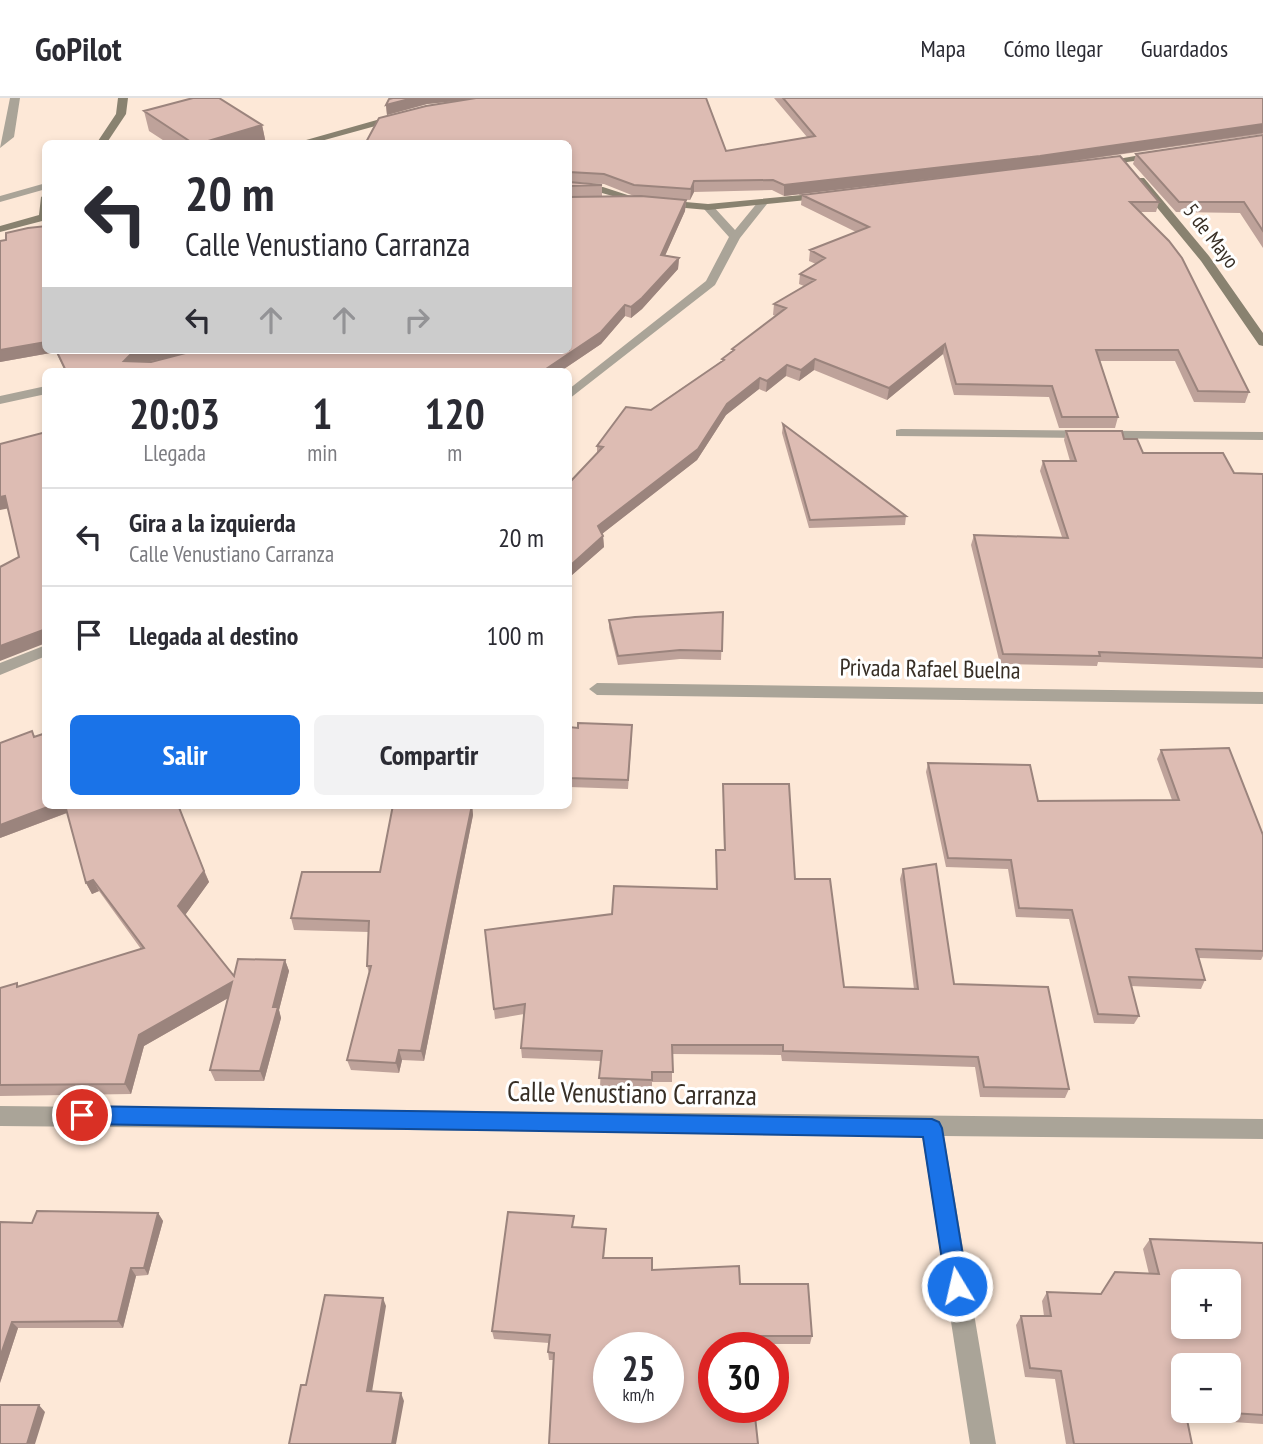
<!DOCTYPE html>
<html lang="es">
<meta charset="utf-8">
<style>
body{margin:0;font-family:"PT Sans Narrow",sans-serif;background:#f2f2f3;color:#2b2b33;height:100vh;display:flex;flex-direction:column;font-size:26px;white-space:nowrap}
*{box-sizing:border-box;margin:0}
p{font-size:23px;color:#7c7c81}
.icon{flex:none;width:38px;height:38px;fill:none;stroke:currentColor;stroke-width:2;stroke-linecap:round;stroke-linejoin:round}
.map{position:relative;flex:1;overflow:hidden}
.drawer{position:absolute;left:42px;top:270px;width:530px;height:441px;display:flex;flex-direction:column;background:#fff;border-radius:10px;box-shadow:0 4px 10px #0003}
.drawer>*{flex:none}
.guide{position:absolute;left:42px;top:42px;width:530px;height:214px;border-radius:10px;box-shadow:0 4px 10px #0003;background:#fff;color:#2b2b33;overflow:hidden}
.tools{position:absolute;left:1171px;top:1171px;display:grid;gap:14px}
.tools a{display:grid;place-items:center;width:70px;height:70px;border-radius:10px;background:#fff;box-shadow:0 4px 10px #0003;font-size:35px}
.speed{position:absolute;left:593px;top:1234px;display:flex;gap:14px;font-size:35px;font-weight:700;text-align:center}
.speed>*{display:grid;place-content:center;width:91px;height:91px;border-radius:50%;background:#fff;box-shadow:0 4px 10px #0003;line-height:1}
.speed small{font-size:18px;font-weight:400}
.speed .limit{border:10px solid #d22;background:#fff;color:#111}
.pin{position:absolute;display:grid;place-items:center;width:60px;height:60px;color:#fff;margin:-30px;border:4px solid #fff;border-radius:50%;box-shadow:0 2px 7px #0007}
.me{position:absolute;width:77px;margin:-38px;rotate:351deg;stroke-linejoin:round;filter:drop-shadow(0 0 5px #0008)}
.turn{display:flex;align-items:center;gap:24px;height:147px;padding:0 28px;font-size:32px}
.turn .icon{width:91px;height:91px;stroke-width:2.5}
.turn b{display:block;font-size:49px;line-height:60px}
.lanes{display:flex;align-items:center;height:66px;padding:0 28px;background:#0003;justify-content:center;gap:35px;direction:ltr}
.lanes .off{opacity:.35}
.eta{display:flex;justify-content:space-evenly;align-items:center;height:119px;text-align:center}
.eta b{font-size:42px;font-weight:600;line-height:49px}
.primary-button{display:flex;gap:14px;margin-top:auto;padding:14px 28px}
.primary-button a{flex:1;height:80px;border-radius:10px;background:#1a73e8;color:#fff;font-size:28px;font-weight:600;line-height:80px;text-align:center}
.primary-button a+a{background:#f2f2f3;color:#2b2b33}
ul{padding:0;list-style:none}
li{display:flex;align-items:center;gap:21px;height:98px;padding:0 28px;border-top:2px solid #e1e1e2}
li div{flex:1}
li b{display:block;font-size:26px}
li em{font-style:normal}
header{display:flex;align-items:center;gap:42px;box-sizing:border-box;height:98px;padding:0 35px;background:#fff;border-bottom:2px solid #e1e1e2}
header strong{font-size:33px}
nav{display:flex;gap:38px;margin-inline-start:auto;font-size:24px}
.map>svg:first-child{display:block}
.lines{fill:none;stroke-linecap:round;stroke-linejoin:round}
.lane{fill:#aaa498;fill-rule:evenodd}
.street{fill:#aaa498;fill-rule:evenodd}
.secondary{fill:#898270;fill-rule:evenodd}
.wall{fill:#bea29a}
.shaded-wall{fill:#9b847d}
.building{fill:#ddbcb3;stroke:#9b847d;stroke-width:2;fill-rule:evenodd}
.route{fill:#1a73e8;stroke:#114b97;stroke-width:2}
.labels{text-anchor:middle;stroke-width:6;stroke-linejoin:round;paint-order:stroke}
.far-street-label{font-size:21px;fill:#372e25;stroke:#fff}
.street-label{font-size:24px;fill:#372e25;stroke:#fff}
.near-street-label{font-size:28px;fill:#372e25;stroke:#fff}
</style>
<header>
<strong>GoPilot</strong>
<nav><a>Mapa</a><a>Cómo llegar</a><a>Guardados</a></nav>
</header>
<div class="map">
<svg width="1263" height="1346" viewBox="0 0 1263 1346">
<rect width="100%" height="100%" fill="#fde8d7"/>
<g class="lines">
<path class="lane" d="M 10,0 L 20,0 L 14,39 L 0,50 Z
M 46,85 L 46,91 L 0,104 L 0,98 Z"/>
<path class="street" d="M 758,104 L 767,106 L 740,140 L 715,187 L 569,301 L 569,291 L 706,183 L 729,139 L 704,111 L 704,107 L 712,107 L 735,132 Z
M 46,288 L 46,296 L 0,306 L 0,298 Z
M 901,331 L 1263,334 L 1263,342 L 896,338 L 896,332 Z
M 46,547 L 46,558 L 0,577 L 0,565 Z
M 597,585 L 1263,594 L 1263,606 L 597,597 L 589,591 Z
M 0,1008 L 1263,1021 L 1263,1041 L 944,1038 L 996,1346 L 970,1346 L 922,1037 L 0,1028 Z"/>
<path class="secondary" d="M 118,0 L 128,0 L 126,16 L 106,46 L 96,46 L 116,16 Z
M 398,16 L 403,19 L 401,21 L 310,46 L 292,46 Z
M 1157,54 L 1162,57 L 1160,59 L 1101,68 L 1096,65 Z
M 1136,80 L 1144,80 L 1209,158 L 1263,235 L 1263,248 L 1259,247 L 1201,163 L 1136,84 Z
M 569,86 L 603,89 L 646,103 L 641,106 L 602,95 L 569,92 Z
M 823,95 L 828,98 L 827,100 L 708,112 L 663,108 L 658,105 L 663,102 L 708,106 Z
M 46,96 L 46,122 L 0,134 L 0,128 L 39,117 L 41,99 Z"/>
</g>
<path class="wall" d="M 706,0 L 726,53 L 807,39 L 774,0 L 1263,0 L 1263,36 L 1054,66 L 1159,104 L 1156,114 L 1140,114 L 1249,294 L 1245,305 L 1194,304 L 1175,263 L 1100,263 L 1118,319 L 1115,330 L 1059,330 L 1049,299 L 954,297 L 943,256 L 887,302 L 814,272 L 799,283 L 786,278 L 766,294 L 759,291 L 726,317 L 697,362 L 602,436 L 603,438 L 604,449 L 572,477 L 597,355 L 597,348 L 722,263 L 722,261 L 732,254 L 732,251 L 776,218 L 773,217 L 774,206 L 804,188 L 799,186 L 800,176 L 816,166 L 809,163 L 810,152 L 856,134 L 801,107 L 802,97 L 973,76 L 784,98 L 772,92 L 694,94 L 690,102 L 634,98 L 604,86 L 569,84 L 569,46 L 455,3 L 427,6 L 387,17 L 386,7 L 389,1 Z
M 144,13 L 262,27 L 266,46 L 169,46 L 149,33 Z
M 1263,37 L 1263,150 L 1240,115 L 1176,114 L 1133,66 L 1136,56 Z
M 569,84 L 602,87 L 602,98 L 569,99 Z
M 641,98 L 686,102 L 685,113 L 665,157 L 679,160 L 678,171 L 642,211 L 631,220 L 625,218 L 601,246 L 561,273 L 65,273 L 56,254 L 0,264 L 0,143 L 6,142 L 6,135 L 28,130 L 46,128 L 46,252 L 569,252 L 569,99 Z
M 783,326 L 906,418 L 905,427 L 809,430 L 782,335 Z
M 1066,333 L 1124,341 L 1143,355 L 1234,375 L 1263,376 L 1263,570 L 1098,564 L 1097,568 L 1000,566 L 971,447 L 974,437 L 1062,439 L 1040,373 L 1043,363 L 1070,363 L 1064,342 Z
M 723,514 L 721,562 L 680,561 L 618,567 L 609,530 L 609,522 Z
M 569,629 L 632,636 L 628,691 L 569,689 Z
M 35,639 L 178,707 L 209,784 L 185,817 L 234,878 L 285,862 L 289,873 L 279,912 L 281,920 L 264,983 L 215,983 L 210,972 L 228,900 L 144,948 L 131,996 L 0,998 L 0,890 L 17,885 L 19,889 L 141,851 L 99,793 L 92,796 L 86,785 L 67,715 L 0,740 Z
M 1161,652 L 1263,737 L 1263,858 L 1261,862 L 1199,860 L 1205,882 L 1201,891 L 1131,888 L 1139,918 L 1134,926 L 1094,925 L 1069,821 L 1016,819 L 1008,771 L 946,769 L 926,674 L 928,665 L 1038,703 L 1172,702 L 1157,661 Z
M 723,686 L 795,781 L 844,889 L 914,891 L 900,781 L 903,771 L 954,886 L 1069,991 L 1065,1000 L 980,999 L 975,969 L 782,963 L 781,957 L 672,956 L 672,984 L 652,984 L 652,992 L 600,990 L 601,963 L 522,960 L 521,950 L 524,916 L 495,921 L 485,832 L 612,816 L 716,791 L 716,752 L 724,752 L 723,697 Z
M 472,707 L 473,717 L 424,963 L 402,962 L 399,975 L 351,972 L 347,962 L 369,875 L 367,868 L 369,834 L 294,832 L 291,820 L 380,774 Z
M 158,1115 L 163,1123 L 148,1177 L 136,1178 L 123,1230 L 18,1230 L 0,1285 L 32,1125 Z
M 574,1129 L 606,1131 L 604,1160 L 652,1172 L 740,1186 L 812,1238 L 810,1246 L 747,1246 L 553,1262 L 549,1262 L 548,1254 L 549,1245 L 494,1241 L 492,1233 Z
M 1150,1141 L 1263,1145 L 1263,1326 L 1187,1321 L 1192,1346 L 1066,1346 L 1055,1281 L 1025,1279 L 1016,1227 L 1021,1218 L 1044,1218 L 1042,1203 L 1047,1194 L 1101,1196 L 1149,1176 L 1143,1151 Z"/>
<path class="shaded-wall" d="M 413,0 L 485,0 L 427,6 L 387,17 L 386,7 Z
M 1263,26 L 1263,35 L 1038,68 L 784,98 L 784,87 Z
M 262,27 L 266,46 L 198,46 Z
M 694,83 L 694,94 L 690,102 L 691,91 Z
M 686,102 L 685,113 L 661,167 L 661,157 Z
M 679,160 L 678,171 L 642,211 L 631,220 L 631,209 Z
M 625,207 L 625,218 L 601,246 L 561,273 L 543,273 Z
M 46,244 L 46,252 L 55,252 L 56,254 L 0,264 L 0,252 Z
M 945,246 L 943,256 L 887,302 L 889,290 Z
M 147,252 L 205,252 L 135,266 L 124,263 L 132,255 Z
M 815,261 L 814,272 L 799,283 L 801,272 Z
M 787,267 L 786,278 L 766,294 L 767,283 Z
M 760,280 L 759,291 L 726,317 L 697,362 L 598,439 L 598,428 L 727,306 Z
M 5,398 L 10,410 L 0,412 L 0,399 Z
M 603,438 L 604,449 L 572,477 L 569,479 L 569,467 Z
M 46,531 L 46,545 L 0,563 L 0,548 Z
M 53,707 L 66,707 L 69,714 L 0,740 L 0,727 Z
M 472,707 L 473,717 L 424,963 L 421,953 Z
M 204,773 L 209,784 L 183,820 L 178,808 Z
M 93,782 L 99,793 L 92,796 L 86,785 Z
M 285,862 L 289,873 L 279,912 L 281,920 L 264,983 L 260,973 L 273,909 Z
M 232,884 L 237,895 L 144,948 L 131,996 L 125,986 L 139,937 Z
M 399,952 L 402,962 L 399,975 L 396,965 Z
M 158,1115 L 163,1123 L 148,1177 L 144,1170 Z
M 131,1170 L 136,1178 L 123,1230 L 118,1223 Z
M 383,1200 L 386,1208 L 371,1300 L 367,1293 Z
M 12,1224 L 18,1230 L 0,1285 L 0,1259 Z
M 401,1295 L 404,1303 L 396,1346 L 392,1346 Z
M 39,1307 L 45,1314 L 35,1346 L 27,1346 Z"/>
<path class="building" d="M 193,0 L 219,0 L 262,27 L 198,46 L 194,46 L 144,13 Z
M 393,0 L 413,0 L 386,7 L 389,1 Z
M 476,0 L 706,0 L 726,53 L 815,38 L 783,0 L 1263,0 L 1263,26 L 1040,58 L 784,87 L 773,82 L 694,83 L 691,91 L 634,87 L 604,76 L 569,74 L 569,46 L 365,46 L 379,20 L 426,8 Z
M 1263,37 L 1263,133 L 1244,104 L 1179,104 L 1136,56 Z
M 1120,58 L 1159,104 L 1130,104 L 1169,143 L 1182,160 L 1249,294 L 1198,293 L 1178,252 L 1096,252 L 1118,319 L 1062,319 L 1052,288 L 956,286 L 945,246 L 889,290 L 815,261 L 801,272 L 787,267 L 767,283 L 760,280 L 727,306 L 698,351 L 598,428 L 603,438 L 572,466 L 569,467 L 569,385 L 603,349 L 597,348 L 626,309 L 651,312 L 724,262 L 722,261 L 734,252 L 732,251 L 786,210 L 774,206 L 815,182 L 800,176 L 825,160 L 810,152 L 869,129 L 802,97 Z
M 569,84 L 602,87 L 569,88 Z
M 641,98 L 686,102 L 661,157 L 679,160 L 642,200 L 631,209 L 625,207 L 601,234 L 543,273 L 66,273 L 56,252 L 147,252 L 132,255 L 124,263 L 151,264 L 197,252 L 569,252 L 569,99 Z
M 46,128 L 46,244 L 0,252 L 0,143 L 6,142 L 6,135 L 28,130 Z
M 783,326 L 906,418 L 810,422 Z
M 1066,333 L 1122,333 L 1124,341 L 1137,341 L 1143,355 L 1223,355 L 1234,375 L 1263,376 L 1263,560 L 1099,554 L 1100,558 L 1003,556 L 974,437 L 1068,440 L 1043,363 L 1076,363 Z
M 46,334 L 46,531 L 0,548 L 0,469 L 19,459 L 5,398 L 0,399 L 0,346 Z
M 723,514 L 722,553 L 680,552 L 618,558 L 609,522 L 635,519 Z
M 578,625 L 632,627 L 628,682 L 569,680 L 569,629 L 578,630 Z
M 32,633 L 34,639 L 46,635 L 46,707 L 53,707 L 0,727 L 0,645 Z
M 1229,650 L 1263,737 L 1263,853 L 1196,851 L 1205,882 L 1129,879 L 1139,918 L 1098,916 L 1072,812 L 1019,810 L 1011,762 L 948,760 L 928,665 L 1030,667 L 1038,703 L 1179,702 L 1161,652 Z
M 723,686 L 789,686 L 795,781 L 830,781 L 844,889 L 918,891 L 903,771 L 936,766 L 954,886 L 1048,889 L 1069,991 L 984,989 L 978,959 L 783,953 L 783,947 L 672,947 L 673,974 L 652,974 L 652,982 L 599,980 L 602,953 L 521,950 L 525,906 L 494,911 L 485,832 L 612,816 L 614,788 L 717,791 L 716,752 L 725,752 Z
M 65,707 L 178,707 L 204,773 L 178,808 L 234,878 L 238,861 L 285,862 L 273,909 L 278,909 L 260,973 L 210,972 L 232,884 L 139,937 L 125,986 L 0,987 L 0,890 L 17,885 L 17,889 L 144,850 L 93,782 L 86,785 Z
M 393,707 L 472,707 L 421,953 L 399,952 L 396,965 L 347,962 L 371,868 L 367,868 L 369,823 L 291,820 L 302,774 L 380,774 Z
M 37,1113 L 158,1115 L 144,1170 L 131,1170 L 118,1223 L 12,1224 L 0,1259 L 0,1124 L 32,1125 Z
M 508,1114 L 574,1118 L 572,1129 L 606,1131 L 603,1160 L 652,1160 L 652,1172 L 739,1168 L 740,1186 L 808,1186 L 812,1238 L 746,1238 L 747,1250 L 714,1250 L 714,1309 L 754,1309 L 758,1346 L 549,1346 L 554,1255 L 548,1254 L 550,1237 L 492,1233 ZM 609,1250 L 668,1250 L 668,1309 L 609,1309 Z
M 1150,1141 L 1263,1145 L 1263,1317 L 1185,1312 L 1228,1312 L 1228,1267 L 1183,1267 L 1183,1312 L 1185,1312 L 1192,1346 L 1074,1346 L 1061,1273 L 1030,1270 L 1021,1218 L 1051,1218 L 1047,1194 L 1101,1196 L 1115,1174 L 1159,1176 ZM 1183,1183 L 1228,1183 L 1228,1228 L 1183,1228 Z
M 325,1197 L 383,1200 L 367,1293 L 401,1295 L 392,1346 L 289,1346 L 301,1287 L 306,1287 Z
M 0,1307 L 39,1307 L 27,1346 L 0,1346 Z"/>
<path class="route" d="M 82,1008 L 932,1021 L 939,1024 L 942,1030 L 968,1188 L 965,1196 L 957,1199 L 949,1196 L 946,1188 L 923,1039 L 82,1026 L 75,1023 L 72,1017 L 75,1011 Z"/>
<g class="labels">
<g class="far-street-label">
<text transform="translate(1211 138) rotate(52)" y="7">5 de Mayo</text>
</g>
<g class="street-label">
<text transform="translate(930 571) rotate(1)" y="8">Privada Rafael Buelna</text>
</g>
<g class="near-street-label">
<text transform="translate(632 995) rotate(1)" y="10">Calle Venustiano Carranza</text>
</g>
</g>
</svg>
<div class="tools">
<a>+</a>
<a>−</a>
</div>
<div class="speed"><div>25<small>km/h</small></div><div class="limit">30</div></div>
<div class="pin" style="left:82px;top:1017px;background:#d93025"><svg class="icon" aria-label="arrive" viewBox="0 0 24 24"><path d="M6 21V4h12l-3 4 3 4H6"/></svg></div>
<svg class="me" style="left:957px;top:1188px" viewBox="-20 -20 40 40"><circle r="17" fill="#1a73e8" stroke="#fff" stroke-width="3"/><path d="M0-11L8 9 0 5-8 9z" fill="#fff"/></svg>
<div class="guide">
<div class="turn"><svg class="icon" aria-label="left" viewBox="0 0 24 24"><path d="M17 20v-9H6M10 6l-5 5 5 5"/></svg><div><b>20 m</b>Calle Venustiano Carranza</div></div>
<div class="lanes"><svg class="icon" aria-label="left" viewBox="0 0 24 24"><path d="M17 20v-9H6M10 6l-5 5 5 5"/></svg><svg class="icon off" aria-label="ahead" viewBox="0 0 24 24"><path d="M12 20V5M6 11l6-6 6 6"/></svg><svg class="icon off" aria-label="ahead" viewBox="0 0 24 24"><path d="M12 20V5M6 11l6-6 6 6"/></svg><svg class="icon off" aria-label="right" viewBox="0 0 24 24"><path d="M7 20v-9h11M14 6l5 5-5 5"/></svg></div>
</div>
<section class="drawer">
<div class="eta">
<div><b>20:03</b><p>Llegada</p></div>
<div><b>1</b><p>min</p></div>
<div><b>120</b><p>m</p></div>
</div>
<ul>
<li><svg class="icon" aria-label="left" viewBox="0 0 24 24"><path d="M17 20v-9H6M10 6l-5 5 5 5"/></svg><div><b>Gira a la izquierda</b><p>Calle Venustiano Carranza</p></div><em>20 m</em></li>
<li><svg class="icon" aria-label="arrive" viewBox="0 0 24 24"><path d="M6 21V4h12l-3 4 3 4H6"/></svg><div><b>Llegada al destino</b></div><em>100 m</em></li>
</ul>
<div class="primary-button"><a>Salir</a><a>Compartir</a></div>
</section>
</div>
